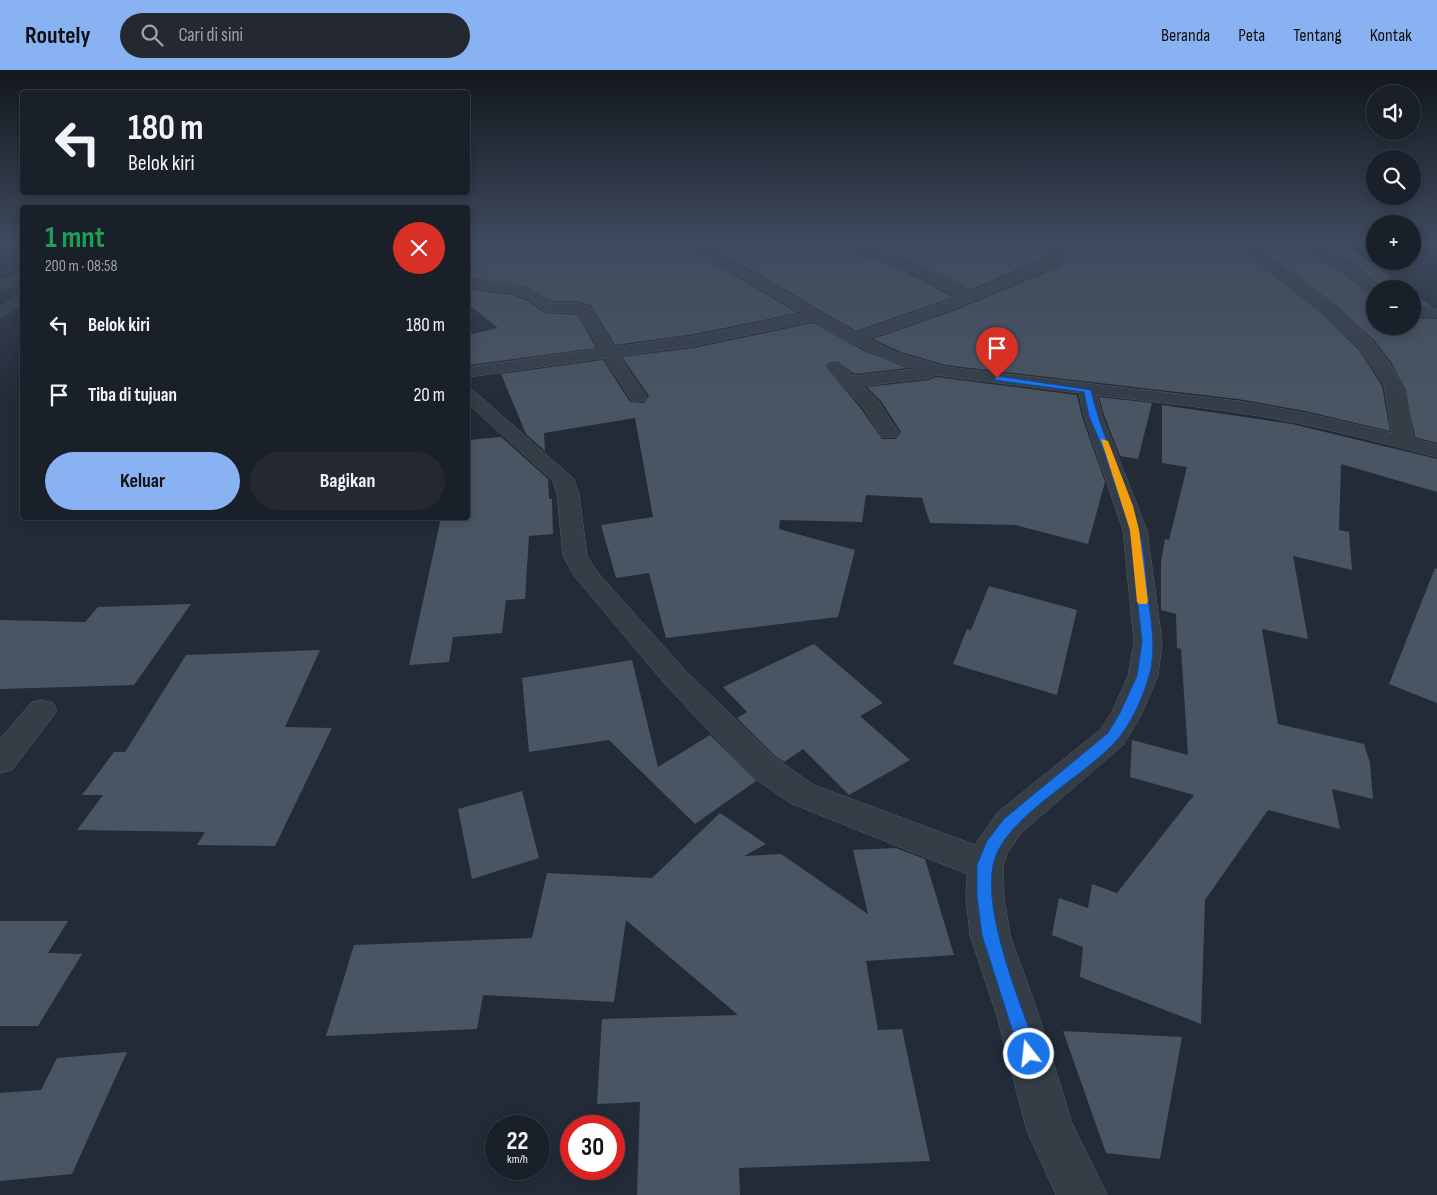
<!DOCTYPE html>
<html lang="id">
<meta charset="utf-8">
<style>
body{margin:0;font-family:"Sofia Sans Condensed",sans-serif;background:#232831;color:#f1f3f6;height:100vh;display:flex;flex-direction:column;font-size:19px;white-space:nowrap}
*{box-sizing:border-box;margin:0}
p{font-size:16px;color:#9fa3a8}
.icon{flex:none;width:28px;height:28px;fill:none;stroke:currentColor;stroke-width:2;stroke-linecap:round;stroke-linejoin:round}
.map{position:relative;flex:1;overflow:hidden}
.drawer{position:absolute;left:20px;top:135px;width:450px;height:315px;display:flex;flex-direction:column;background:#1a2029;border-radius:5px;box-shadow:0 2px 12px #0003,0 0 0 1px #383e46}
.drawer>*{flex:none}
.hud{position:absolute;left:20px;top:20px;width:450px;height:105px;border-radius:5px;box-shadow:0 2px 12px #0003,0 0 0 1px #383e46;background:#1a2029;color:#f1f3f6;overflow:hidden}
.controls{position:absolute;left:1366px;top:15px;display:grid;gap:10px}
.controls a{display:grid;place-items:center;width:55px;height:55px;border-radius:50%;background:#1a2029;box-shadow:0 2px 12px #0003,0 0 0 1px #383e46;font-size:25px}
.speed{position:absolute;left:485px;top:1045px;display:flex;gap:10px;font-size:25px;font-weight:700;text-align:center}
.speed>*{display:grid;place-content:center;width:65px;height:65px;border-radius:50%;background:#1a2029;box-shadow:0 2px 12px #0003,0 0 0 1px #383e46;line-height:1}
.speed small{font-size:12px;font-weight:400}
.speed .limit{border:8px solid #d22;background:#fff;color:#111}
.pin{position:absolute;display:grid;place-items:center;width:42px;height:42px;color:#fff;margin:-51px -21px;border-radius:50% 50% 50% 0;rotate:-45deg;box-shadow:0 0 5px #0007}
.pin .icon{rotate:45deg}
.me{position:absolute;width:55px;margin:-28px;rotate:344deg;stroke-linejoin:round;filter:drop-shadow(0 0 4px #0008)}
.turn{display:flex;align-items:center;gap:18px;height:105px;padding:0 25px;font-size:22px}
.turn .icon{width:65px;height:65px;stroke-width:2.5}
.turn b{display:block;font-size:35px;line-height:42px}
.round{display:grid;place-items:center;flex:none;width:52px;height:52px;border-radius:26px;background:#232831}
.summary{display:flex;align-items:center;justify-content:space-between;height:85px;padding:0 25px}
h1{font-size:30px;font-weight:700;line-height:38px;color:#1e9e55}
.action{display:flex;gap:10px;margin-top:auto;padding:10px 25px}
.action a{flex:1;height:58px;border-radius:30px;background:#88b2f1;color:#111;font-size:20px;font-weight:700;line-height:58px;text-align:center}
.action a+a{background:#232831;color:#f1f3f6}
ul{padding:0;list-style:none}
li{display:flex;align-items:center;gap:15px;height:70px;padding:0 25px}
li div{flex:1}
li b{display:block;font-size:19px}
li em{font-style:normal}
header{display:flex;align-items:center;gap:30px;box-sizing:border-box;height:70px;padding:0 25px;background:#88b2f1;color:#111}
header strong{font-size:24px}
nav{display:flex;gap:28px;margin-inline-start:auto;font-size:18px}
.search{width:350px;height:45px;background:#232831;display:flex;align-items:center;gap:12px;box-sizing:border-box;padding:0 18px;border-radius:28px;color:#9fa3a8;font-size:19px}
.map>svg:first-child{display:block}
.building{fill:#4a5563}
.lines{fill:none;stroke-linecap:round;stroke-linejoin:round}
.minor-casing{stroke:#535b65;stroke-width:1}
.minor{fill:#353d47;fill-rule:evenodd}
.route{fill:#1a73e8;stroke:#114b97}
.slow{fill:#f59e0b}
</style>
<header>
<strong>Routely</strong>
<div class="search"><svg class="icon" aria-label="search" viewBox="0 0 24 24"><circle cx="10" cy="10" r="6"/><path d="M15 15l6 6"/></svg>Cari di sini</div>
<nav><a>Beranda</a><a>Peta</a><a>Tentang</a><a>Kontak</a></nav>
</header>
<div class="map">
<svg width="1437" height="1125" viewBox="0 0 1437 1125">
<rect width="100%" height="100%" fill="#222b37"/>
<path class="building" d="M 468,172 L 671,172 L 736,206 L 797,243 L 694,264 L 615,275 L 591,235 L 577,231 L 553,231 L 524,216 L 468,207 Z
M 696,172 L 831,172 L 834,177 L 894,196 L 953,227 L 856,261 L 717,180 Z
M 855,172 L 1039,172 L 1050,185 L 970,220 L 904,187 Z
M 1057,172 L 1232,172 L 1319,241 L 1359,280 L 1382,316 L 1390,361 L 1305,341 L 1238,329 L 946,295 L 901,282 L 873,269 L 954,241 L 1061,196 L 1066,184 Z
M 1251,172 L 1292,172 L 1340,201 L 1369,223 L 1375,225 L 1375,256 L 1412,256 L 1412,248 L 1437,249 L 1437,373 L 1415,367 L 1406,320 L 1391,292 L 1375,271 L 1335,234 Z
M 1314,172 L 1340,172 L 1343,177 L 1349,177 L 1407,219 L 1384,219 L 1352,191 Z
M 468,219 L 512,225 L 528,231 L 544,243 L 578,245 L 596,278 L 468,295 L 468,265 L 498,258 L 468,234 Z
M 1412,222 L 1418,226 L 1432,237 L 1412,235 Z
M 813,253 L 862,280 L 907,298 L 855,304 L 838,292 L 830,292 L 826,297 L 862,340 L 882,369 L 896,369 L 901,362 L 881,331 L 867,317 L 929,310 L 936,307 L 1077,325 L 1082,347 L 1105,412 L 1088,474 L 1015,455 L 930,453 L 922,428 L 866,425 L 862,452 L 780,450 L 779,459 L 855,480 L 838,547 L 666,568 L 649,503 L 616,508 L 601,455 L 653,447 L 635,348 L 544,363 L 545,381 L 526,364 L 501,304 L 603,290 L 630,332 L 644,333 L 649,326 L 622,287 L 694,278 Z
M 1099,327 L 1152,333 L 1138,389 L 1120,386 L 1104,345 Z
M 1162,335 L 1292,354 L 1437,389 L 1437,422 L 1341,394 L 1339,460 L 1349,462 L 1352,500 L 1293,486 L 1308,569 L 1262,559 L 1278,654 L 1364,674 L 1370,693 L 1373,729 L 1332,719 L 1340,759 L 1268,740 L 1205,830 L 1201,954 L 1080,907 L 1083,877 L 1052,865 L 1059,828 L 1088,838 L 1092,814 L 1117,823 L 1194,725 L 1130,707 L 1132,670 L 1188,685 L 1181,579 L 1177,578 L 1176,544 L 1161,540 L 1161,492 L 1165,469 L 1169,470 L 1187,397 L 1162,393 Z
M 501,367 L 548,409 L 549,429 L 552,429 L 553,464 L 529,466 L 525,529 L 506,530 L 502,563 L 453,567 L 449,592 L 409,595 L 441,448 L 468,448 L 468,370 Z
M 1435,498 L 1437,499 L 1437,633 L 1389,614 Z
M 989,516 L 1077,540 L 1057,625 L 953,594 L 967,559 L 971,560 Z
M 191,534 L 134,615 L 0,619 L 0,550 L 85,552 L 98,537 Z
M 814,574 L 883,633 L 860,646 L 910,690 L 849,725 L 803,679 L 784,692 L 775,686 L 737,648 L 747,642 L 723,617 Z
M 320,580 L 285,657 L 332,658 L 275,776 L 197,775 L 205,762 L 77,760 L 103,725 L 82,725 L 114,682 L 125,682 L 186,585 Z
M 632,590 L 658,697 L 710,665 L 756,711 L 695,754 L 609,670 L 529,682 L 522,608 Z
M 522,721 L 539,788 L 472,809 L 458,739 Z
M 720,743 L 766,774 L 744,786 L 781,784 L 868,844 L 853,780 L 896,778 L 925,789 L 954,885 L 866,891 L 878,960 L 902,959 L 930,1091 L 739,1098 L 740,1125 L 637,1125 L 640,1032 L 597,1034 L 602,949 L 738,945 L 626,850 L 614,932 L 483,925 L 477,959 L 326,966 L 354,875 L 532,868 L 547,803 L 652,808 Z
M 0,851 L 68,851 L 48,883 L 82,884 L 38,956 L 0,956 Z
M 1063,961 L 1182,967 L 1160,1089 L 1106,1083 Z
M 127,982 L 72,1104 L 0,1111 L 0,1023 L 41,1020 L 57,988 Z"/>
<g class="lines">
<g class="minor-casing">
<path id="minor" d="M 673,172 L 690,172 L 716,182 L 856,263 L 958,227 L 895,194 L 835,175 L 833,172 C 882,172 927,200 970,222 L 1050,188 L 1052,185 L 1041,172 L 1054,172 L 1064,184 L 1064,188 L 1060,194 L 953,239 L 868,269 L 900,284 L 946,297 L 1238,331 L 1305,343 L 1392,363 L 1384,315 L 1360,279 L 1320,240 L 1234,172 L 1248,172 C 1300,210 1374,255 1402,315 C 1410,331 1411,351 1413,368 L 1437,375 L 1437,387 C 1382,373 1327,358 1271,348 C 1213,338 1155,332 1097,325 L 1102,346 L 1147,460 L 1162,572 L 1158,606 L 1141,645 L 1123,675 L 1021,763 L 1008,782 L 1003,795 L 1004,826 L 1010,865 L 1039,946 L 1072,1053 L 1107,1125 L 1056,1125 L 1027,1061 L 997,946 L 970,865 L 966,826 L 967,804 L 790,733 L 750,705 L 665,614 L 575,507 L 563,486 L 557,424 L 553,411 L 468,334 L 468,320 L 474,321 L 574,409 L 579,424 L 587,486 L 598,503 L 685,600 L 774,687 L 814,715 L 975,775 L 997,743 L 1101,659 L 1112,642 L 1128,606 L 1134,572 L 1123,460 L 1084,346 L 1079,323 L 936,305 L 929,308 L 863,316 L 879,332 L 899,363 L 896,367 L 882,367 L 864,339 L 827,298 L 830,294 C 842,291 846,298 854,306 L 915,299 C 878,287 846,271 813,251 L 694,276 L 619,286 L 647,327 L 644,331 L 632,331 L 604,288 L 468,307 L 468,297 L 599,279 L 579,243 L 549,242 L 544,241 L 529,229 L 512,223 L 468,217 L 468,209 C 499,213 528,214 552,233 L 577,233 L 590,237 L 614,277 L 694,266 L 802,244 L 737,204 Z
M 1294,172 L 1310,172 L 1351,193 L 1382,219 L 1375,219 L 1375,223 L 1370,222 L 1341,199 Z
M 22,206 L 22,214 L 0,219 L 0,211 Z
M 22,224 L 22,234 L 0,248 L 0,237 Z
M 1412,237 L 1437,239 L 1437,247 L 1412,246 Z
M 42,630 L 53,633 L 57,641 L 12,700 L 0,703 L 0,669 L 31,633 Z"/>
</g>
<use href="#minor" class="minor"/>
</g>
<linearGradient id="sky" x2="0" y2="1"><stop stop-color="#13181e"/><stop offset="0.52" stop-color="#3e4a5e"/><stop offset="1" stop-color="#3e4a5e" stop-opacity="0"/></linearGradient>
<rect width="1437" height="330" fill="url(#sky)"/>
<path class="route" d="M 997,306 L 1091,320 C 1101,368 1127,412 1139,460 C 1145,483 1146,510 1149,535 C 1152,558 1156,583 1149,606 C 1143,627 1131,654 1117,670 C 1086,706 1002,748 993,795 C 983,845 1021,935 1038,984 L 1035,991 L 1029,994 L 1023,991 L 1020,984 L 982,865 L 977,826 L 977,795 L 987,771 L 1004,749 L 1108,663 L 1120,643 L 1137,606 L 1142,572 L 1130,460 L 1104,381 L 1089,346 L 1084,322 L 994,310 Z"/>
<path class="slow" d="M 1101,369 L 1108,371 L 1133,436 L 1139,460 L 1148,532 L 1146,534 L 1139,534 L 1137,532 L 1130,460 Z"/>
</svg>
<div class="controls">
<a><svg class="icon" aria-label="sound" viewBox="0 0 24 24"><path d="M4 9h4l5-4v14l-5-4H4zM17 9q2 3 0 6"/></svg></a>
<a><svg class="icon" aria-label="search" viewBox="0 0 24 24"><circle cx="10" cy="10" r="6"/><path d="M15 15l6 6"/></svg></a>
<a>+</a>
<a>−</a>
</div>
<div class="speed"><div>22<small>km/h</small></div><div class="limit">30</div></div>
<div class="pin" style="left:997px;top:308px;background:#d93025"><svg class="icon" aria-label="arrive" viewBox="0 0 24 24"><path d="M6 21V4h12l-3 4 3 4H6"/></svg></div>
<svg class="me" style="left:1029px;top:984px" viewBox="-20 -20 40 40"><circle r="17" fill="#1a73e8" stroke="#fff" stroke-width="3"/><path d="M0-11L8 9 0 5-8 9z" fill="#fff"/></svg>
<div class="hud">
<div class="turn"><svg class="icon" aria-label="left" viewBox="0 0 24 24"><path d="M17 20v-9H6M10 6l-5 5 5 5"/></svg><div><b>180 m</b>Belok kiri</div></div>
</div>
<section class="drawer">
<div class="summary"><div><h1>1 mnt</h1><p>200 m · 08:58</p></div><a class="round" style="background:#d93025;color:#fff"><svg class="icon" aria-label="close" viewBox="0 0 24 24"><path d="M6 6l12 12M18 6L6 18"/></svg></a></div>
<ul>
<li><svg class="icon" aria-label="left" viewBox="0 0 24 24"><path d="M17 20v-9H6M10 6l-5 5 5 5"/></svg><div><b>Belok kiri</b></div><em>180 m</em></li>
<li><svg class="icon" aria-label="arrive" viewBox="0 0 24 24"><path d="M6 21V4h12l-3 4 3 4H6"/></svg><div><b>Tiba di tujuan</b></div><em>20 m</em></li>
</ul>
<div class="action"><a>Keluar</a><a>Bagikan</a></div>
</section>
</div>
